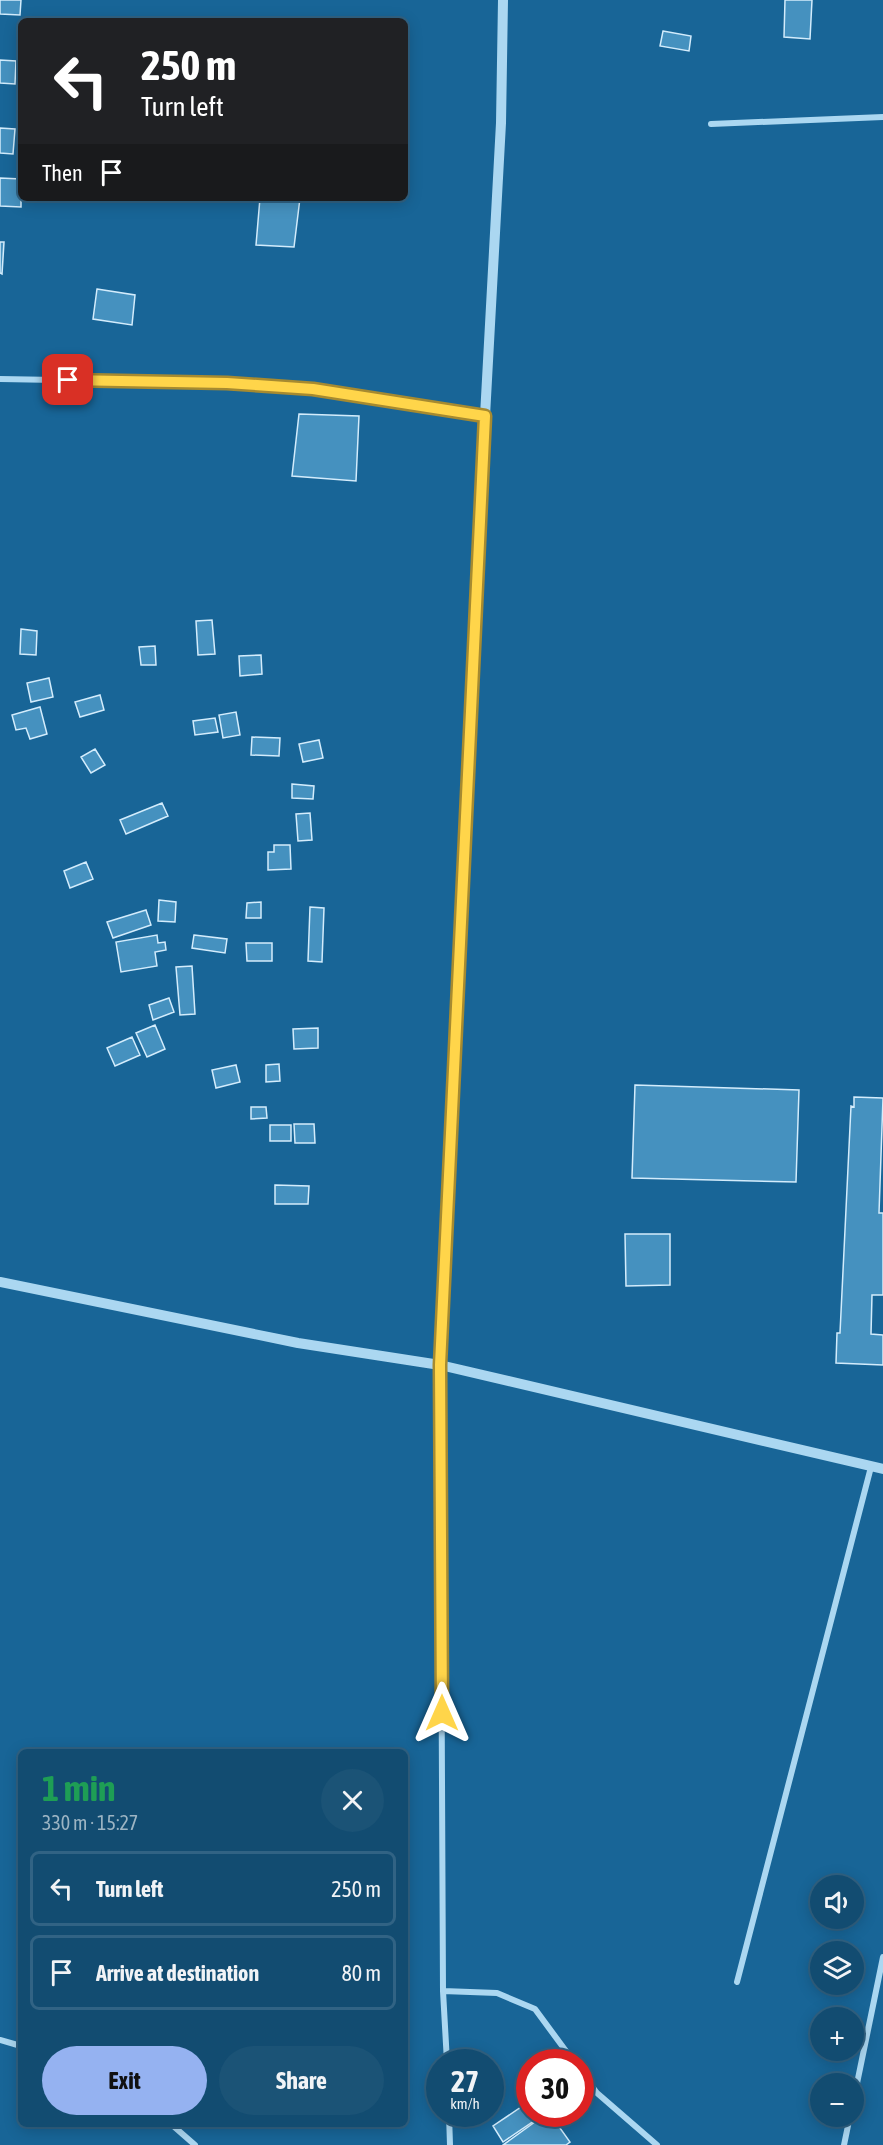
<!DOCTYPE html>
<meta charset="utf-8">
<style>
body{margin:0;font-family:"Asap Condensed",sans-serif;background:#1b5376;color:#f1f3f6;height:100vh;display:flex;flex-direction:column;font-size:22px;white-space:nowrap}
*{box-sizing:border-box;margin:0}
p{font-size:20px;color:#9cb4c3}
.icon{flex:none;width:33px;height:33px;fill:none;stroke:currentColor;stroke-width:2;stroke-linecap:round;stroke-linejoin:round}
.map{position:relative;flex:1;overflow:hidden}
.details{position:absolute;left:18px;top:1749px;width:390px;height:378px;display:flex;flex-direction:column;background:#124c71;border-radius:9px;box-shadow:0 3px 15px #0003,0 0 0 2px #316384}
.details>*{flex:none}
.hud{position:absolute;left:18px;top:18px;width:390px;height:183px;border-radius:9px;box-shadow:0 3px 15px #0003,0 0 0 2px #316384;background:#202124;color:#fff;overflow:hidden}
.controls{position:absolute;left:810px;top:1875px;display:grid;gap:12px}
.controls a{display:grid;place-items:center;width:54px;height:54px;border-radius:50%;background:#124c71;box-shadow:0 3px 15px #0003,0 0 0 2px #316384;font-size:30px}
.speed{position:absolute;left:426px;top:2049px;display:flex;gap:12px;font-size:30px;font-weight:700;text-align:center}
.speed>*{display:grid;place-content:center;width:78px;height:78px;border-radius:50%;background:#124c71;box-shadow:0 3px 15px #0003,0 0 0 2px #316384;line-height:1}
.speed small{font-size:15px;font-weight:400}
.speed .limit{border:9px solid #d22;background:#fff;color:#111}
.pin{position:absolute;display:grid;place-items:center;width:51px;height:51px;color:#fff;margin:-26px;border-radius:12px;box-shadow:0 3px 9px #0006}
.me{position:absolute;width:66px;margin:-33px;rotate:0deg;stroke-linejoin:round;filter:drop-shadow(0 0 4px #0008)}
.turn{display:flex;align-items:center;gap:21px;height:126px;padding:0 24px;font-size:27px}
.turn .icon{width:78px;height:78px;stroke-width:2.5}
.turn b{display:block;font-size:42px;line-height:51px}
.then{display:flex;align-items:center;height:57px;padding:0 24px;background:#0003;gap:12px;font-size:22px}
.round{display:grid;place-items:center;flex:none;width:63px;height:63px;border-radius:32px;background:#1b5376}
.head{display:flex;align-items:center;justify-content:space-between;height:102px;padding:0 24px}
h1{font-size:36px;font-weight:700;line-height:45px;color:#1e9e55}
.primary-button{display:flex;gap:12px;margin-top:auto;padding:12px 24px}
.primary-button a{flex:1;height:69px;border-radius:36px;background:#95b2f1;color:#111;font-size:24px;font-weight:700;line-height:69px;text-align:center}
.primary-button a+a{background:#1b5376;color:#f1f3f6}
ul{padding:0;list-style:none}
li{display:flex;align-items:center;gap:18px;height:75px;margin:0 12px 9px;padding:0 12px;border:3px solid #316384;border-radius:9px}
li div{flex:1}
li b{display:block;font-size:22px}
li em{font-style:normal}
.map>svg:first-child{display:block}
.building{fill:#4591bf;stroke:#d3ecfc;stroke-width:1.5}
.lines{fill:none;stroke-linecap:round;stroke-linejoin:round}
.minor{stroke:#abd7f1;stroke-width:6}
.tertiary{stroke:#abd7f1;stroke-width:10}
.route-casing{stroke:#a68a30;stroke-width:15}
.route{stroke:#ffd54a;stroke-width:10}
</style>
<div class="map">
<svg width="883" height="2145" viewBox="0 0 883 2145">
<rect width="100%" height="100%" fill="#186597"/>
<path class="building" d="M 0,0 L 21,0 L 20,15 L 0,14 Z
M 785,0 L 812,0 L 810,39 L 784,37 Z
M 663,31 L 691,36 L 689,51 L 660,46 Z
M 0,60 L 16,61 L 15,84 L 0,83 Z
M 0,128 L 15,129 L 13,154 L 0,153 Z
M 0,178 L 21,179 L 21,207 L 0,206 Z
M 260,198 L 300,198 L 294,247 L 256,245 Z
M 0,242 L 4,242 L 2,274 L 0,273 Z
M 97,289 L 135,295 L 132,325 L 93,319 Z
M 299,414 L 359,416 L 356,481 L 292,476 Z
M 212,620 L 215,654 L 198,655 L 196,621 Z
M 21,629 L 37,631 L 36,655 L 20,654 Z
M 155,646 L 156,665 L 141,665 L 139,647 Z
M 261,655 L 262,674 L 240,676 L 239,656 Z
M 49,678 L 53,697 L 31,702 L 27,683 Z
M 100,695 L 104,710 L 80,717 L 75,702 Z
M 40,707 L 47,734 L 30,739 L 26,728 L 16,730 L 12,715 Z
M 236,712 L 240,735 L 223,738 L 219,715 Z
M 215,718 L 218,732 L 195,735 L 193,721 Z
M 252,737 L 280,738 L 279,756 L 251,755 Z
M 319,740 L 323,758 L 303,762 L 299,744 Z
M 95,749 L 105,765 L 91,773 L 81,757 Z
M 292,784 L 314,786 L 313,799 L 292,798 Z
M 162,803 L 168,816 L 126,834 L 120,820 Z
M 310,813 L 312,840 L 298,841 L 296,814 Z
M 274,845 L 290,845 L 291,869 L 268,870 L 268,852 L 274,852 Z
M 86,862 L 93,879 L 70,888 L 64,871 Z
M 159,900 L 176,902 L 175,922 L 158,921 Z
M 261,902 L 261,918 L 246,918 L 247,903 Z
M 310,907 L 324,908 L 322,962 L 308,961 Z
M 146,910 L 151,925 L 113,938 L 107,922 Z
M 157,935 L 158,943 L 165,942 L 166,950 L 155,952 L 157,966 L 121,972 L 116,942 Z
M 194,935 L 227,939 L 225,953 L 192,948 Z
M 246,943 L 272,943 L 272,961 L 247,961 Z
M 192,966 L 195,1014 L 180,1015 L 176,967 Z
M 169,998 L 174,1012 L 153,1020 L 149,1005 Z
M 155,1025 L 165,1049 L 147,1057 L 136,1033 Z
M 318,1028 L 318,1048 L 294,1049 L 293,1029 Z
M 132,1037 L 140,1055 L 115,1066 L 107,1048 Z
M 279,1064 L 280,1081 L 266,1082 L 266,1065 Z
M 236,1065 L 240,1082 L 216,1088 L 212,1070 Z
M 635,1085 L 799,1090 L 796,1182 L 632,1178 Z
M 854,1097 L 883,1098 L 879,1213 L 883,1213 L 883,1295 L 872,1295 L 871,1334 L 883,1335 L 883,1365 L 836,1363 L 837,1333 L 840,1333 L 851,1106 L 854,1107 Z
M 251,1107 L 266,1107 L 267,1118 L 251,1119 Z
M 294,1124 L 314,1124 L 315,1143 L 295,1143 Z
M 270,1125 L 291,1125 L 291,1141 L 270,1141 Z
M 275,1185 L 309,1186 L 308,1204 L 275,1204 Z
M 625,1234 L 670,1234 L 670,1285 L 626,1286 Z
M 530,2101 L 530,2114 L 544,2114 L 503,2142 L 493,2126 Z
M 546,2114 L 550,2114 L 570,2142 L 566,2145 L 503,2145 Z"/>
<g class="lines">
<path class="minor" d="M 711,124 L 883,117
M 0,379 L 227,383 L 313,389 L 485,416
M 440,1365 L 443,1991 L 447,2062
M 737,1982 L 871,1467
M 443,1991 L 497,1993 L 535,2009 L 574,2062
M 0,2040 L 21,2046
M 580,2071 L 597,2093 L 657,2145
M 854,2098 L 883,1957
M 449,2114 L 450,2145
M 171,2124 L 195,2145
M 844,2145 L 850,2116"/>
<path class="tertiary" d="M 0,1282 L 298,1343 L 440,1365 L 883,1469
M 440,1365 L 485,416 L 501,123 L 503,0"/>
</g>
<g class="lines">
<g class="route-casing">
<path id="route" d="M 68,380 L 227,383 L 313,389 L 485,416 L 440,1365 L 442,1713"/>
</g>
<use href="#route" class="route"/>
</g>
</svg>
<div class="controls">
<a><svg class="icon" aria-label="sound" viewBox="0 0 24 24"><path d="M4 9h4l5-4v14l-5-4H4zM17 9q2 3 0 6"/></svg></a>
<a><svg class="icon" aria-label="layers" viewBox="0 0 24 24"><path d="M12 4l9 5-9 5-9-5zM3 14l9 5 9-5"/></svg></a>
<a>+</a>
<a>−</a>
</div>
<div class="speed"><div>27<small>km/h</small></div><div class="limit">30</div></div>
<div class="pin" style="left:68px;top:380px;background:#d93025"><svg class="icon" aria-label="arrive" viewBox="0 0 24 24"><path d="M6 21V4h12l-3 4 3 4H6"/></svg></div>
<svg class="me" style="left:442px;top:1713px" viewBox="-20 -20 40 40"><path d="M0-17L14 15 0 8-14 15z" fill="#ffd54a" stroke="#fff" stroke-width="4"/></svg>
<div class="hud">
<div class="turn"><svg class="icon" aria-label="left" viewBox="0 0 24 24"><path d="M17 20v-9H6M10 6l-5 5 5 5"/></svg><div><b>250 m</b>Turn left</div></div>
<div class="then">Then<svg class="icon" aria-label="arrive" viewBox="0 0 24 24"><path d="M6 21V4h12l-3 4 3 4H6"/></svg></div>
</div>
<section class="details">
<div class="head"><div><h1>1 min</h1><p>330 m · 15:27</p></div><a class="round"><svg class="icon" aria-label="close" viewBox="0 0 24 24"><path d="M6 6l12 12M18 6L6 18"/></svg></a></div>
<ul>
<li><svg class="icon" aria-label="left" viewBox="0 0 24 24"><path d="M17 20v-9H6M10 6l-5 5 5 5"/></svg><div><b>Turn left</b></div><em>250 m</em></li>
<li><svg class="icon" aria-label="arrive" viewBox="0 0 24 24"><path d="M6 21V4h12l-3 4 3 4H6"/></svg><div><b>Arrive at destination</b></div><em>80 m</em></li>
</ul>
<div class="primary-button"><a>Exit</a><a>Share</a></div>
</section>
</div>
